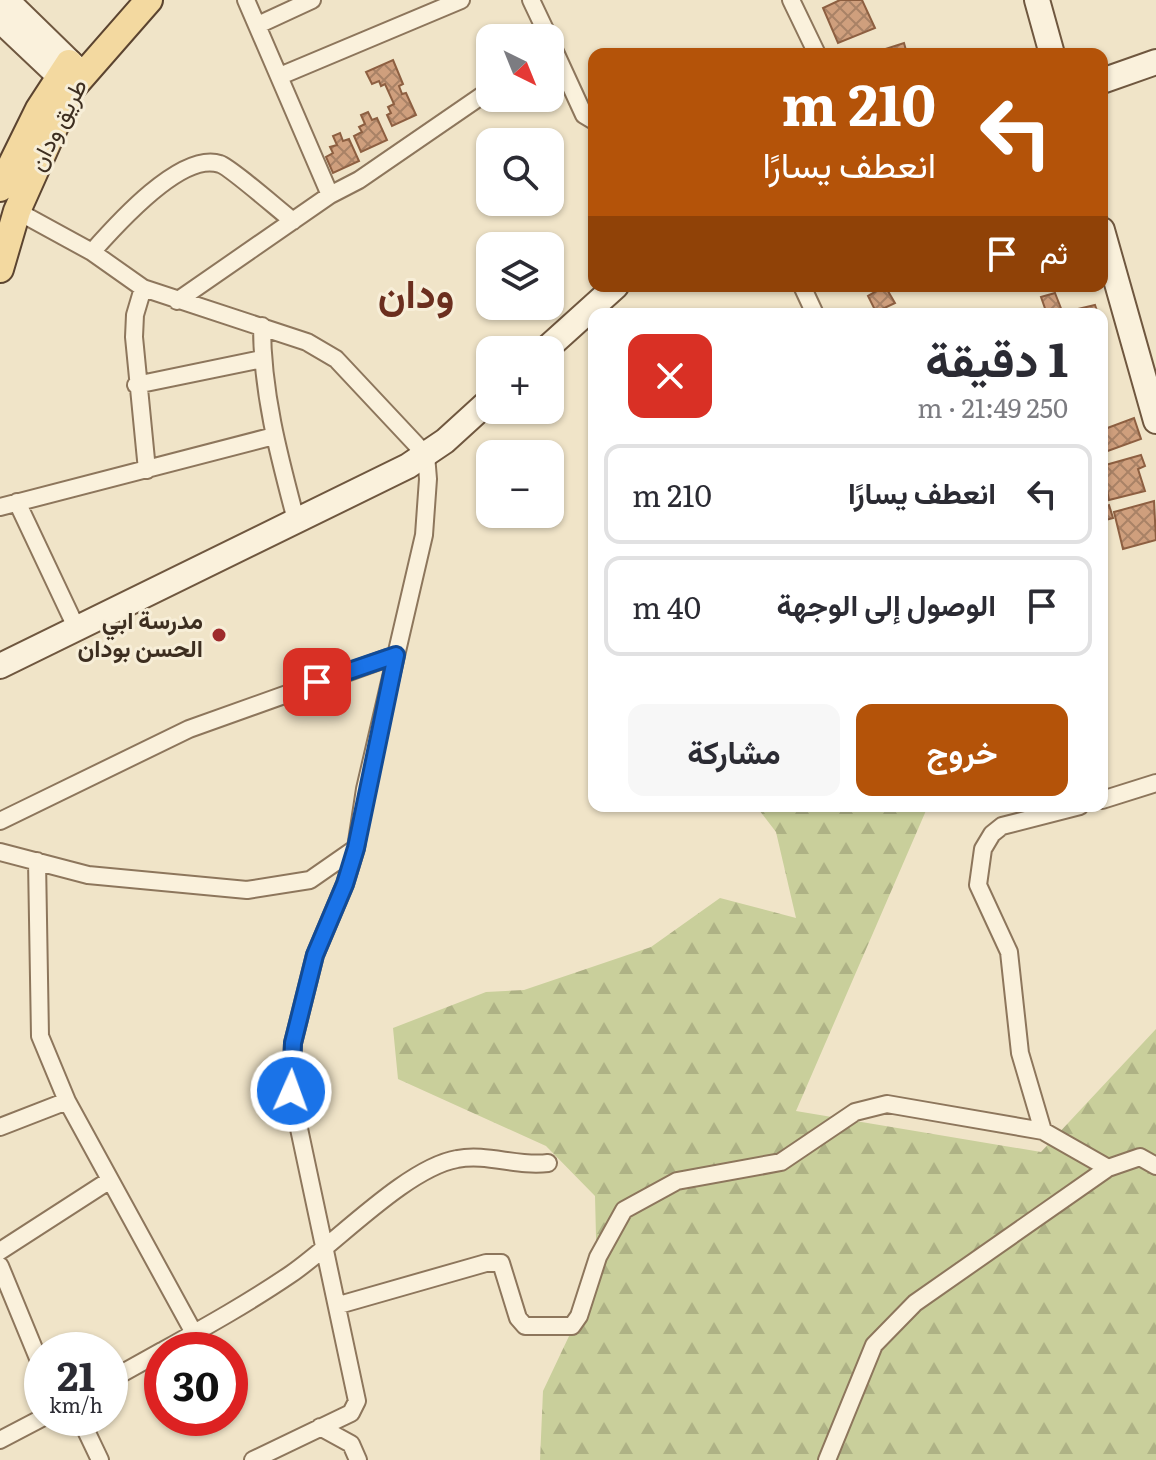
<!DOCTYPE html>
<html lang="ar">
<meta charset="utf-8">
<style>
body{margin:0;font-family:Literata,Vazirmatn,serif;background:#f7f7f7;color:#2b2b33;direction:rtl;height:100vh;display:flex;flex-direction:column;font-size:30px;white-space:nowrap}
*{box-sizing:border-box;margin:0}
p{font-size:26px;color:#7c7c81}
.icon{flex:none;width:44px;height:44px;fill:none;stroke:currentColor;stroke-width:2;stroke-linecap:round;stroke-linejoin:round}
.map{position:relative;flex:1;overflow:hidden;direction:ltr}
.details{position:absolute;left:588px;top:308px;width:520px;height:504px;display:flex;flex-direction:column;background:#fff;border-radius:16px;box-shadow:0 2px 6px #0004;direction:rtl}
.details>*{flex:none}
.banner{position:absolute;left:588px;top:48px;width:520px;height:244px;border-radius:16px;box-shadow:0 2px 6px #0004;direction:rtl;background:#b45309;color:#fff;overflow:hidden}
.needle{width:52px;rotate:137deg}
.fabs{position:absolute;left:476px;top:24px;display:grid;gap:16px}
.fabs a{display:grid;place-items:center;width:88px;height:88px;border-radius:16px;background:#fff;box-shadow:0 2px 6px #0004;font-size:40px}
.speed{position:absolute;left:24px;top:1332px;display:flex;gap:16px;font-size:40px;font-weight:700;text-align:center}
.speed>*{display:grid;place-content:center;width:104px;height:104px;border-radius:50%;background:#fff;box-shadow:0 2px 6px #0004;line-height:1}
.speed small{font-size:20px;font-weight:400}
.speed .limit{border:12px solid #d22;background:#fff;color:#111}
.pin{position:absolute;display:grid;place-items:center;width:68px;height:68px;color:#fff;margin:-34px;border-radius:16px;box-shadow:0 4px 12px #0006}
.me{position:absolute;width:88px;margin:-44px;rotate:2deg;stroke-linejoin:round;filter:drop-shadow(0 0 6px #0008)}
.turn{display:flex;align-items:center;gap:28px;height:168px;padding:0 40px;font-size:36px}
.turn .icon{width:104px;height:104px;stroke-width:2.5}
.turn b{display:block;font-size:56px;line-height:68px}
.then{display:flex;align-items:center;height:76px;padding:0 40px;background:#0003;gap:16px;font-size:30px}
.round{display:grid;place-items:center;flex:none;width:84px;height:84px;border-radius:16px;background:#f7f7f7}
.summary{display:flex;align-items:center;justify-content:space-between;height:136px;padding:0 40px}
h1{font-size:48px;font-weight:700;line-height:60px}
.primary-button{display:flex;gap:16px;margin-top:auto;padding:16px 40px}
.primary-button a{flex:1;height:92px;border-radius:16px;background:#b45309;color:#fff;font-size:32px;font-weight:700;line-height:92px;text-align:center}
.primary-button a+a{background:#f7f7f7;color:#2b2b33}
ul{padding:0;list-style:none}
li{display:flex;align-items:center;gap:24px;height:100px;margin:0 16px 12px;padding:0 24px;border:4px solid #e1e1e2;border-radius:16px}
li div{flex:1}
li b{display:block;font-size:30px}
li em{font-style:normal}
.map>svg:first-child{display:block}
.forest{fill:url(#forest-firs)}
.building{fill:url(#building-cross-hatch);stroke:#8d5f41;stroke-width:2}
.lines{fill:none;stroke-linecap:round;stroke-linejoin:round}
.street-casing{stroke:#8d765c;stroke-width:20}
.secondary-casing{stroke:#6f573f;stroke-width:28}
.primary-casing{stroke:#5b4430;stroke-width:30}
.street{stroke:#faf1dc;stroke-width:16}
.secondary{stroke:#faf1dc;stroke-width:24}
.primary{stroke:#f3d9a0;stroke-width:26}
.route-casing{stroke:#114b97;stroke-width:20}
.route{stroke:#1a73e8;stroke-width:14}
.poi-dot{fill:#9e2a2b;stroke:#f7eed8;stroke-width:3}
.labels{text-anchor:middle;stroke-width:6;stroke-linejoin:round;paint-order:stroke}
.street-label{font-size:24px;fill:#3d2e20;stroke:#f7eed8}
.poi-label{font-size:24px;font-weight:bold;fill:#3d2e20;stroke:#f7eed8;text-anchor:end}
.town-label{font-size:40px;font-weight:bold;fill:#6b2e1e;stroke:#f7eed8}
</style>
<div class="map">
<svg width="1156" height="1460" viewBox="0 0 1156 1460">
<defs>
<pattern id="forest-firs" width="22" height="20" patternUnits="userSpaceOnUse" patternTransform="scale(2)"><rect width="22" height="20" fill="#c9cf9b"/><path d="M5 1l3.5 6h-7zM16 11l3.5 6h-7z" fill="#aeb285"/></pattern>
<pattern id="building-cross-hatch" width="8" height="8" patternUnits="userSpaceOnUse" patternTransform="scale(2)"><rect width="8" height="8" fill="#cf9f7d"/><path d="M0 0l8 8M0 8l8-8" fill="none" stroke="#a98266"/></pattern>
</defs>
<rect width="100%" height="100%" fill="#f0e4c8"/>
<path class="forest" d="M 756,806 L 928,806 L 796,1111 L 1041,1152 L 1156,1029 L 1156,1460 L 540,1460 L 543,1391 L 597,1277 L 595,1196 L 546,1146 L 398,1079 L 393,1028 L 486,992 L 524,990 L 651,947 L 720,898 L 796,918 L 776,832 Z"/>
<path class="building" d="M 840,0 L 862,0 L 875,28 L 838,43 L 823,8 Z
M 904,43 L 907,54 L 870,54 Z
M 393,60 L 403,84 L 399,86 L 402,94 L 406,93 L 416,115 L 392,126 L 387,115 L 391,113 L 388,107 L 394,104 L 385,84 L 381,86 L 379,81 L 372,84 L 366,72 Z
M 368,112 L 372,120 L 377,118 L 387,140 L 361,152 L 354,136 L 362,132 L 359,127 L 365,124 L 361,115 Z
M 340,133 L 343,141 L 349,139 L 359,161 L 333,173 L 326,157 L 333,153 L 330,147 L 337,145 L 333,136 Z
M 885,286 L 895,303 L 876,312 L 868,296 Z
M 1055,293 L 1062,311 L 1047,314 L 1041,297 Z
M 1095,305 L 1098,314 L 1061,313 Z
M 1134,418 L 1141,439 L 1102,453 L 1102,430 Z
M 1141,455 L 1145,466 L 1138,469 L 1145,491 L 1109,500 L 1102,466 Z
M 1154,501 L 1156,540 L 1123,549 L 1114,512 Z
M 1109,505 L 1113,518 L 1102,521 L 1102,508 Z"/>
<g class="lines">
<g class="street-casing">
<path id="street" d="M 246,0 L 330,195 L 359,180 L 490,90
M 531,0 L 549,38
M 791,0 L 817,54
M 258,25 L 312,0
M 550,41 L 584,115 L 594,121
M 280,76 L 461,0
M 17,211 L 92,252 L 143,288 L 307,342 L 336,359 L 426,455 L 428,479 L 424,535 L 365,789 L 356,848 L 345,884 L 315,955 L 293,1043 L 291,1091 L 357,1401 L 351,1413 L 253,1460
M 92,252 C 115,226 181,151 220,164 C 230,167 280,211 293,221
M 802,286 L 815,314
M 143,288 L 135,315 L 134,337 L 147,470
M 177,301 L 330,195
M 262,326 C 262,393 279,456 296,520
M 136,385 L 262,359
M 17,502 L 76,627
M 0,507 L 274,436
M 1102,800 L 1156,783
M 1080,806 L 1002,826 L 992,834 L 983,849 L 978,885 L 1009,952 L 1020,1053 L 1043,1131 L 1108,1168
M 0,821 L 189,729 L 396,655
M 0,852 L 88,875 L 247,890 L 310,880 L 356,848
M 37,861 L 40,1036 L 67,1101 L 194,1333
M 0,1127 L 67,1101
M 0,1251 L 110,1180
M 0,1266 L 42,1368
M 339,1305 L 486,1263 L 501,1263 L 518,1318 L 525,1326 L 572,1326 L 579,1316 L 598,1257 L 624,1210 L 677,1181 L 781,1162 L 855,1112 L 887,1104 L 1043,1131
M 164,1350 C 207,1326 250,1302 291,1274 C 335,1244 406,1168 457,1159 C 487,1153 517,1167 548,1163
M 110,1380 L 162,1351
M 80,1418 L 100,1460
M 320,1427 L 351,1444 L 358,1460
M 0,1440 L 42,1418
M 827,1460 L 874,1345 L 915,1303 L 1108,1168 L 1140,1157 L 1156,1166"/>
</g>
<g class="secondary-casing">
<path id="secondary" d="M 6,0 L 82,74
M 1037,0 L 1052,54
M 0,20 L 72,88
M 1102,81 L 1156,62
M 1102,230 L 1156,421
M 545,350 L 616,286
M 0,666 L 408,466 L 445,441 L 490,400"/>
</g>
<g class="primary-casing">
<path id="primary" d="M 0,188 L 39,109 L 69,63
M 0,269 L 17,211 L 72,88 L 149,0"/>
</g>
<use href="#street" class="street"/>
<use href="#secondary" class="secondary"/>
<use href="#primary" class="primary"/>
</g>
<g class="lines">
<g class="route-casing">
<path id="route" d="M 291,1091 L 293,1043 L 315,955 L 345,884 L 356,848 L 396,655 L 317,682"/>
</g>
<use href="#route" class="route"/>
</g>
<circle class="poi-dot" cx="219" cy="635" r="8"/>
<g class="labels">
<g class="street-label">
<text transform="translate(58 125) rotate(-63)" y="8">طريق ودان</text>
</g>
<g class="poi-label">
<text x="203" y="629">مدرسة ابي<tspan x="203" dy="28">الحسن بودان</tspan></text>
</g>
<g class="town-label">
<text x="416" y="308">ودان</text>
</g>
</g>
</svg>
<div class="fabs">
<a><svg class="needle" viewBox="-14 -14 28 28"><path d="M0-13l5 13h-10z" fill="#e53935"/><path d="M0 13l5-13h-10z" fill="#7c7c81"/></svg></a>
<a><svg class="icon" aria-label="search" viewBox="0 0 24 24"><circle cx="10" cy="10" r="6"/><path d="M15 15l6 6"/></svg></a>
<a><svg class="icon" aria-label="layers" viewBox="0 0 24 24"><path d="M12 4l9 5-9 5-9-5zM3 14l9 5 9-5"/></svg></a>
<a>+</a>
<a>−</a>
</div>
<div class="speed"><div>21<small>km/h</small></div><div class="limit">30</div></div>
<div class="pin" style="left:317px;top:682px;background:#d93025"><svg class="icon" aria-label="arrive" viewBox="0 0 24 24"><path d="M6 21V4h12l-3 4 3 4H6"/></svg></div>
<svg class="me" style="left:291px;top:1091px" viewBox="-20 -20 40 40"><circle r="17" fill="#1a73e8" stroke="#fff" stroke-width="3"/><path d="M0-11L8 9 0 5-8 9z" fill="#fff"/></svg>
<div class="banner">
<div class="turn"><svg class="icon" aria-label="left" viewBox="0 0 24 24"><path d="M17 20v-9H6M10 6l-5 5 5 5"/></svg><div><b>210 m</b>انعطف يسارًا</div></div>
<div class="then">ثم<svg class="icon" aria-label="arrive" viewBox="0 0 24 24"><path d="M6 21V4h12l-3 4 3 4H6"/></svg></div>
</div>
<section class="details">
<div class="summary"><div><h1>1 دقيقة</h1><p>250 m · 21:49</p></div><a class="round" style="background:#d93025;color:#fff"><svg class="icon" aria-label="close" viewBox="0 0 24 24"><path d="M6 6l12 12M18 6L6 18"/></svg></a></div>
<ul>
<li><svg class="icon" aria-label="left" viewBox="0 0 24 24"><path d="M17 20v-9H6M10 6l-5 5 5 5"/></svg><div><b>انعطف يسارًا</b></div><em>210 m</em></li>
<li><svg class="icon" aria-label="arrive" viewBox="0 0 24 24"><path d="M6 21V4h12l-3 4 3 4H6"/></svg><div><b>الوصول إلى الوجهة</b></div><em>40 m</em></li>
</ul>
<div class="primary-button"><a>خروج</a><a>مشاركة</a></div>
</section>
</div>
